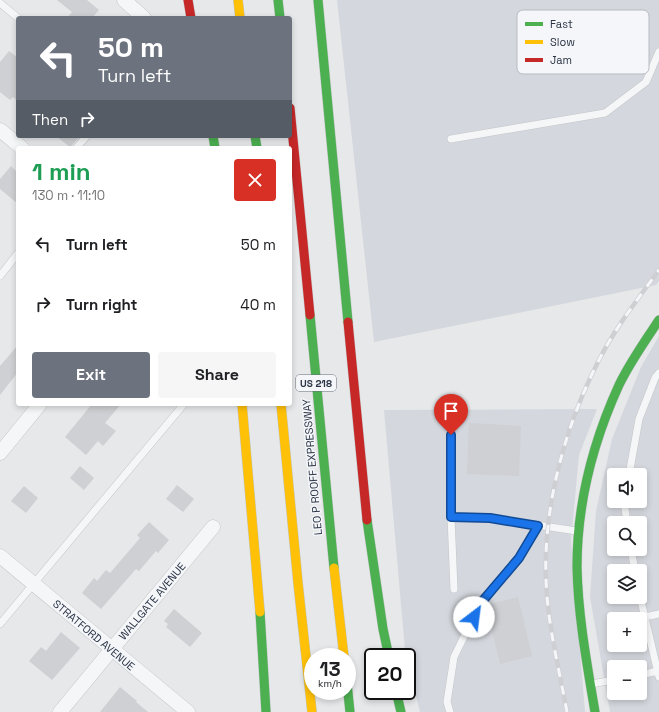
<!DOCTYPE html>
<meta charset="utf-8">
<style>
body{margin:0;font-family:"Space Grotesk",sans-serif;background:#f6f6f6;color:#202124;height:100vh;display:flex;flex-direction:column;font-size:15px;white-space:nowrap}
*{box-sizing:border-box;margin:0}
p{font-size:13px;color:#757577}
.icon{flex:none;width:22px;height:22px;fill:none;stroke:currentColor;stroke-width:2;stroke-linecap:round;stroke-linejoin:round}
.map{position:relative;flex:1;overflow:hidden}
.side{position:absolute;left:16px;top:146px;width:276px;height:260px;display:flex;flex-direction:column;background:#fff;border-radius:4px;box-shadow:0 2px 6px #0003}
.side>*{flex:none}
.hud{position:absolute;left:16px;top:16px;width:276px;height:122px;border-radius:4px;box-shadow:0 2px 6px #0003;background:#6c737f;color:#fff;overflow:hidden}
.buttons{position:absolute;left:607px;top:468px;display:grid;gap:8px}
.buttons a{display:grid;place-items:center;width:40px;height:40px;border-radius:4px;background:#fff;box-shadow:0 2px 6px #0003;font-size:20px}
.speed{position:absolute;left:304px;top:648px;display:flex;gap:8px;font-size:20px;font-weight:700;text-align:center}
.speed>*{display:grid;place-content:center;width:52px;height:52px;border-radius:50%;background:#fff;box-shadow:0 2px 6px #0003;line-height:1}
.speed small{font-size:10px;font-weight:400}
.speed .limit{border:2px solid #111;border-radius:6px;background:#fff;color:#111}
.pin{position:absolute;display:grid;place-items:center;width:34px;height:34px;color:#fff;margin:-41px -17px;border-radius:50% 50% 50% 0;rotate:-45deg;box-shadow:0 0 4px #0007}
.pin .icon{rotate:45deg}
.me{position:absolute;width:44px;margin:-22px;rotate:30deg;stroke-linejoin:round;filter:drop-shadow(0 0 3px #0008)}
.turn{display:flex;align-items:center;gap:14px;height:84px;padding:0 16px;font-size:18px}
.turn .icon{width:52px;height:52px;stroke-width:2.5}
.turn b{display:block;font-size:28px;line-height:34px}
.then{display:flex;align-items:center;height:38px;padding:0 16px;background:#0003;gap:8px;font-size:15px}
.round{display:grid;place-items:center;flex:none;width:42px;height:42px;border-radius:4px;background:#f6f6f6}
.summary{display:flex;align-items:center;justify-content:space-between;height:68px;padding:0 16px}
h1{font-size:24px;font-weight:600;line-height:30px;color:#1e9e55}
.button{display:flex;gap:8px;margin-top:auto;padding:8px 16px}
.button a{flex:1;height:46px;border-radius:4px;background:#6c737f;color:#fff;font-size:16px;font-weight:600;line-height:46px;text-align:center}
.button a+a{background:#f6f6f6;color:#202124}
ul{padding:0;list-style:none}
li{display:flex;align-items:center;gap:12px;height:60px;padding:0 16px}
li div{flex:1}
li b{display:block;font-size:15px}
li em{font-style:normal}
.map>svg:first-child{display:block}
.built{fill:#d4d7dd;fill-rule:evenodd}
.building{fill:#ced0d3}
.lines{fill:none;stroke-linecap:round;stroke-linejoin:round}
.lane-casing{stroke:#c4c6c8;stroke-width:8}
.street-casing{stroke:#c4c6c8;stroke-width:15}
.fast-casing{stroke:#c4c6c8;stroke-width:10}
.slow-casing{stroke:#c4c6c8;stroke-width:10}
.jam-casing{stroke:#c4c6c8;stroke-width:10}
.lane{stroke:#f5f6f7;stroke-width:7}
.street{stroke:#f5f6f7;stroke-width:14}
.fast{stroke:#4caf50;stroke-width:9}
.slow{stroke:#ffc107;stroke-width:9}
.jam{stroke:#c62828;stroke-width:9}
.rail-casing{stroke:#cecfd2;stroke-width:4.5}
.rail{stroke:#f4f6f9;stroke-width:3;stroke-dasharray:9;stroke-linecap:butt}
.route-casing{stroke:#114b97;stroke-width:10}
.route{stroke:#1a73e8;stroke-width:7}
.labels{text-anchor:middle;stroke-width:3;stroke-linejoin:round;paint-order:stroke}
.shield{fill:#f4f6f9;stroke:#676e7b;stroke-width:1}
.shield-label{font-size:10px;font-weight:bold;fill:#2b3445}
.street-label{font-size:11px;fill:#2b3445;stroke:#f4f6f9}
.key{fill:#f4f6f9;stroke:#b8bcc3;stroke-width:1}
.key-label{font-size:11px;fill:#2b3445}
</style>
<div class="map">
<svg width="659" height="712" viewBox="0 0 659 712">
<rect width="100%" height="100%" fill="#e6e8ea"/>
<path class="built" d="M 337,0 L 659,0 L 659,281 L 656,285 L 374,342 Z
M 659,336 L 659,712 L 610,712 L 590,597 L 596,511 L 612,439 L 641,367 ZM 614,475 L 640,475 L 640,501 L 614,501 ZM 614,523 L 640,523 L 640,549 L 614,549 ZM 614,571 L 640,571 L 640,597 L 614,597 ZM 614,619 L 640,619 L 640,645 L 614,645 ZM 614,667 L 640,667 L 640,693 L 614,693 Z
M 597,409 L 579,455 L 571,541 L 585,712 L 420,712 L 405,650 L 384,410 Z"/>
<path class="building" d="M 57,0 L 87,0 L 99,10 L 92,18 L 67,18 L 72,12 Z
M 9,51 L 18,58 L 18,101 L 13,97 L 10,100 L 0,92 L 0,62 Z
M 56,136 L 80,136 L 72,145 L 71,148 Z
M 11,166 L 18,173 L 18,204 L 0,189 L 0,179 Z
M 18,345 L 18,372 L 0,395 L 0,366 Z
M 92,404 L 121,404 L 105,423 L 116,431 L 103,446 L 98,441 L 86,455 L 65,437 Z
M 469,423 L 521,426 L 519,476 L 467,474 Z
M 80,466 L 94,478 L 84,490 L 70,478 Z
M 177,485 L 194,499 L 183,512 L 166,499 Z
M 24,486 L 38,498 L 26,513 L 11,501 Z
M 149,522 L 169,540 L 158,553 L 156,551 L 139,571 L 136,569 L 101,609 L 82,593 L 94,578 L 97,581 L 106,570 L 110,573 L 140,538 L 137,535 Z
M 518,597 L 532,656 L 500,664 L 486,605 Z
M 174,609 L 202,633 L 190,647 L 166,627 L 168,624 L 164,621 Z
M 61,632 L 80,648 L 52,680 L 29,661 L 41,647 L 46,651 Z
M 120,687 L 137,701 L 136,702 L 148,712 L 100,712 Z"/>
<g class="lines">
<g class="lane-casing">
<path id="lane" d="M 0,3 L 18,18
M 451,139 L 605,113 L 646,82 L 659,52
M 76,148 L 87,136
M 0,276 L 18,253
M 451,435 L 451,517 L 490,518 L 577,531
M 629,475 L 639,419 L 655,378 L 659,373
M 624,501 L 627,523
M 451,517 L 454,589
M 631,549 L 635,571
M 640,597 L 659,677
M 645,617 L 659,614
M 0,624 L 184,404
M 640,675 L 658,671
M 591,684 L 614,680
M 450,712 L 447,702 L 454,657 L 480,604 L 519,558 L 538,526"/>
</g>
<g class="street-casing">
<path id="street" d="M 124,0 L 144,18
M 0,130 L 22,148
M 0,453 L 40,404
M 0,556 L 188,712
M 60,712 L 213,527"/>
</g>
<g class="fast-casing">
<path id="fast" d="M 278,0 L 280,18
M 318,0 L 348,322
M 213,136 L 215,148
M 255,136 L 257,148
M 310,315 L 334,568
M 367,520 L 383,629 L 389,657
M 260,612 L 266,712
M 347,683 L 350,712
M 396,691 L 401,712
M 595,712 C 587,664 578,616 577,567 C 577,504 593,442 619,385 C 630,362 645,341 659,320"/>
</g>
<g class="slow-casing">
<path id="slow" d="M 238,0 L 240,18
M 242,404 L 260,612
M 281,404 L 298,583 L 312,712
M 334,568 L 344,657"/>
</g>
<g class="jam-casing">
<path id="jam" d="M 188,0 L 191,18
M 290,108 L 310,315
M 348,322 L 367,520"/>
</g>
<use href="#lane" class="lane"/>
<use href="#street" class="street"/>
<use href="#fast" class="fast"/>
<use href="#slow" class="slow"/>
<use href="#jam" class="jam"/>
<g class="rail-casing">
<path id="rail" d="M 567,712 C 560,674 550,634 547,596 C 540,517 563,430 599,360 C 615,328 638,299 659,270"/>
</g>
<use href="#rail" class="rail"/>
</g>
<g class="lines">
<g class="route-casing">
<path id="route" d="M 451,435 L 451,517 L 490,518 L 538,526 L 519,558 L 480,604 L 474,617"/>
</g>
<use href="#route" class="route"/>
</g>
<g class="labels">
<rect class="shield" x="296" y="375" width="40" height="16" rx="3"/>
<g class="shield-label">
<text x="316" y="387">US 218</text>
</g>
<g class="street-label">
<text transform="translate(312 467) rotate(-95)" y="4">LEO P ROOFF EXPRESSWAY</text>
<text transform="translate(152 601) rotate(-50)" y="4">WALLGATE AVENUE</text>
<text transform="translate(94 635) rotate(40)" y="4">STRATFORD AVENUE</text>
</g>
</g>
<rect x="517" y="10" width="132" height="64" rx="6" class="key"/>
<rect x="525" y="22" width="18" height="4" fill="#4caf50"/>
<rect x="525" y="40" width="18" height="4" fill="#ffc107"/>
<rect x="525" y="58" width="18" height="4" fill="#c62828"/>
<g class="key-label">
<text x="550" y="28">Fast</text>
<text x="550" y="46">Slow</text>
<text x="550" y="64">Jam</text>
</g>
</svg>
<div class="buttons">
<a><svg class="icon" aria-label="sound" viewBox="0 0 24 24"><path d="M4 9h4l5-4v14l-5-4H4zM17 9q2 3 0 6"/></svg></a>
<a><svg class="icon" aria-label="search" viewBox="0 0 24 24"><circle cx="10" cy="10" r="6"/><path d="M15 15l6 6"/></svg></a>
<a><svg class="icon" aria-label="layers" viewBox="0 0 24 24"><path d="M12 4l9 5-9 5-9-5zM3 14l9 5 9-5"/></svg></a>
<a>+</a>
<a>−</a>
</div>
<div class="speed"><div>13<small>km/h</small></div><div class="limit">20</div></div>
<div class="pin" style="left:451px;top:435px;background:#d93025"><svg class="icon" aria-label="arrive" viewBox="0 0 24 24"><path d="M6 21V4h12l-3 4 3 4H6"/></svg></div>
<svg class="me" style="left:474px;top:617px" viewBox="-20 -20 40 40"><circle r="19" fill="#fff"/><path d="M0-13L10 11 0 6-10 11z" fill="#1a73e8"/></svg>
<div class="hud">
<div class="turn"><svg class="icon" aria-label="left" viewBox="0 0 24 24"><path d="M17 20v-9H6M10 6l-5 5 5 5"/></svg><div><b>50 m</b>Turn left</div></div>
<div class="then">Then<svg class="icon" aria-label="right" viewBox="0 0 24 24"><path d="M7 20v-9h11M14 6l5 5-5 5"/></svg></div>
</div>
<section class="side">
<div class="summary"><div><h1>1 min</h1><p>130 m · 11:10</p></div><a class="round" style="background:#d93025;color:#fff"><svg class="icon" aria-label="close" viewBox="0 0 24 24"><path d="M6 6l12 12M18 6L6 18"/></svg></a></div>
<ul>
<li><svg class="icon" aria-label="left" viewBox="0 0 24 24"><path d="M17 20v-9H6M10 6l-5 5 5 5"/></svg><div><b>Turn left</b></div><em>50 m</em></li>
<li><svg class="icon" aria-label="right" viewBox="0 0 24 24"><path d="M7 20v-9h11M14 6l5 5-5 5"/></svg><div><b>Turn right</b></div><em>40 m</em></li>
</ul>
<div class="button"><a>Exit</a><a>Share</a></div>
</section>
</div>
